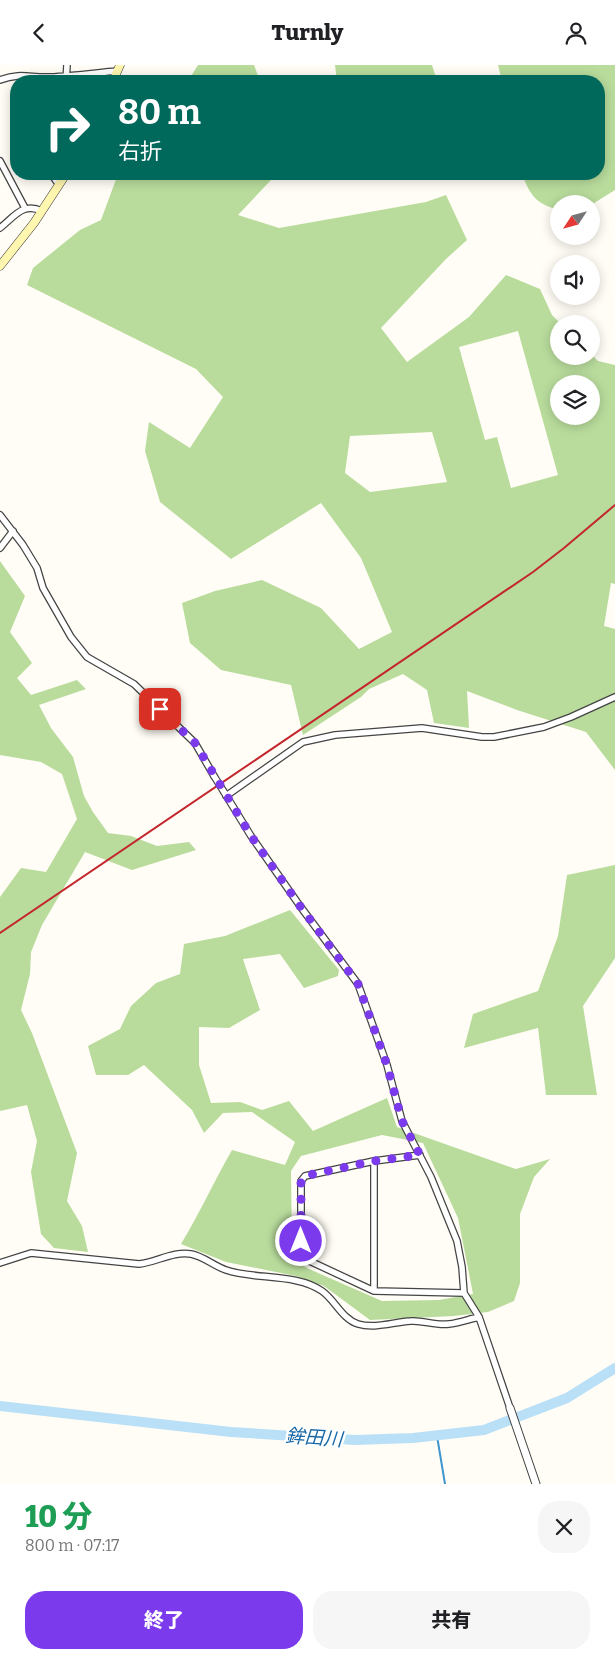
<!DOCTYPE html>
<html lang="ja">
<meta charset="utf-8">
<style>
body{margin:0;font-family:Bitter,"Noto Sans JP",serif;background:#f6f6f6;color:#202124;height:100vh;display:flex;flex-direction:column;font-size:19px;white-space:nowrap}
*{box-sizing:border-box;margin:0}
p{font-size:16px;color:#757577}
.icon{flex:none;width:28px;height:28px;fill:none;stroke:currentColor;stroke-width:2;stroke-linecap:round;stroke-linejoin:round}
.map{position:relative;height:1419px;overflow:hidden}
.details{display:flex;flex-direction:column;background:#fff;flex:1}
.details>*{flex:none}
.banner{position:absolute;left:10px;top:10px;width:595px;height:105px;border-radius:20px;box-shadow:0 2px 12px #0003;background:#00695c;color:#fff;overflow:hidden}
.needle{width:32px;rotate:234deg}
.buttons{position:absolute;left:550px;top:130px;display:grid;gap:10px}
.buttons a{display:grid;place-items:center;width:50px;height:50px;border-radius:50%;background:#fff;box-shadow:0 2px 12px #0003;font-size:25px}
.pin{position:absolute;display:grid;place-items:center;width:42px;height:42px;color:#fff;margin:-21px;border-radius:10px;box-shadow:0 2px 8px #0006}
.me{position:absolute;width:55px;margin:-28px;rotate:0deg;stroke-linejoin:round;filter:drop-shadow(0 0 4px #0008)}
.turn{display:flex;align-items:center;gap:18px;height:105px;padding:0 25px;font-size:22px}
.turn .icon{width:65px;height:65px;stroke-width:2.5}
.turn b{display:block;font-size:35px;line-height:42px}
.round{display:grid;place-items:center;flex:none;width:52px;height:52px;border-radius:20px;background:#f6f6f6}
.overview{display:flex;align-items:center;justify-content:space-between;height:85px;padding:0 25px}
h1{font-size:30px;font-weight:800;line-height:38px;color:#1e9e55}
.cta{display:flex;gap:10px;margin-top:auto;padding:10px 25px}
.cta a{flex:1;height:58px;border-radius:20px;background:#7c3aed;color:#fff;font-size:20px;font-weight:800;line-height:58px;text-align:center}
.cta a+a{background:#f6f6f6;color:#202124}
header{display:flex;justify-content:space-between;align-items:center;height:65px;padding:0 25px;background:#fff;font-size:22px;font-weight:800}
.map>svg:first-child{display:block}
.forest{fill:#b9dc9c;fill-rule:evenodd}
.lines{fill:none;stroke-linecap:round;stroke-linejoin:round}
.stream{stroke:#3f96cf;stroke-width:2}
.river{stroke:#b9e0f7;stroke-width:10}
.minor-casing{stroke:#444;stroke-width:8}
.tertiary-casing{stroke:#444;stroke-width:9}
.secondary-casing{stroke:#333;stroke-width:9}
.minor{stroke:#fff;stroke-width:5.5}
.tertiary{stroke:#fff;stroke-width:7}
.secondary{stroke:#fff6b0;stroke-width:8}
.rail{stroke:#c4262e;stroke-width:2}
.minor-bridge-casing{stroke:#444;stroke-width:8;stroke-linecap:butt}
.minor-bridge{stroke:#fff;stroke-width:5.5}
.route{stroke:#7c3aed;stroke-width:9;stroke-dasharray:0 16.2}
.labels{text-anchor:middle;stroke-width:5;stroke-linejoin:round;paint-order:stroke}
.water-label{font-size:19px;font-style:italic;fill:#1768a6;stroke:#fff}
</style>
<header><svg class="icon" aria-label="back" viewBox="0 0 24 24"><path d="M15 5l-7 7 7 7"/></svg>Turnly<svg class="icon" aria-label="person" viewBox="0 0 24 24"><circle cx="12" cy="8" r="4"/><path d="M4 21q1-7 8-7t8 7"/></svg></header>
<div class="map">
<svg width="615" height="1419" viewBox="0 0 615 1419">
<rect width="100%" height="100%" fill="#fffdf5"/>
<path class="forest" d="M 198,0 L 254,0 L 260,16 L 188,16 Z
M 335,0 L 432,0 L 437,16 L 337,16 Z
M 498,0 L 615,0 L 615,125 L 591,140 L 559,139 L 559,145 C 536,139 530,130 522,109 L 599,109 L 599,16 L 502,16 Z
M 118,109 L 321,109 L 316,111 L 271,115 L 238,150 L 279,163 L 426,137 L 446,130 L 467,175 L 446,194 L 381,263 L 407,297 L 469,252 L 506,210 L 540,224 L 552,250 L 561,259 L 559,259 L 559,291 L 591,291 L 591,289 L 598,296 L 615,300 L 615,519 L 611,518 L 604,561 L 615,564 L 615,705 L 586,667 L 517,645 L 467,626 L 469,663 L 434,658 L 427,625 L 403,609 L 369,624 L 361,632 L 303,670 L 291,620 L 221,605 L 190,578 L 182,538 L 215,526 L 262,515 L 321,543 L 359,584 L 392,567 L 361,493 L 321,438 L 231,494 L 160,437 L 145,386 L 149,357 L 190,383 L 223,332 L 196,304 L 27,220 L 33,203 L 80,165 L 101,155 ZM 518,266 L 558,410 L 511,423 L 497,372 L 485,375 L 459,282 ZM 559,319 L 591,319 L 591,351 L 559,351 ZM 432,367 L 447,417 L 370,427 L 345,408 L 350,371 Z
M 0,496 L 25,531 L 10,567 L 32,598 L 17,613 L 31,630 L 77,615 L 86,624 L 39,640 L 51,663 L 73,692 L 84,731 L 93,747 L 108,768 L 131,771 L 157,781 L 189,777 L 196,785 L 132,805 L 85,787 L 42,860 L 31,887 L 30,909 L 21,945 L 32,968 L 77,1088 L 67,1136 L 82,1161 L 88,1187 L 54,1183 L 41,1169 L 31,1107 L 37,1076 L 27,1040 L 0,1046 L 0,832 L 21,803 L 46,807 L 77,754 L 62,709 L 41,697 L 0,690 Z
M 615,800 L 615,893 L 583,941 L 597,1030 L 546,1030 L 538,963 L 464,983 L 473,949 L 538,926 L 558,871 L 567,810 Z
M 290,845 L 339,905 L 338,911 L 304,923 L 280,889 L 243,894 L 260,945 L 229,963 L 199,962 L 199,1000 L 211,1038 L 240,1037 L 262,1045 L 289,1036 L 313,1066 L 387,1033 L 397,1062 L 516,1104 L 550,1094 L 534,1112 L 520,1149 L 520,1218 L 514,1236 L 488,1247 L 454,1251 L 370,1255 L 324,1221 L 296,1211 L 226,1197 L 181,1179 C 200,1148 214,1116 232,1085 L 285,1100 L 295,1077 L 252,1047 L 223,1048 L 204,1068 L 192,1045 L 144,1000 L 128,1010 L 96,1010 L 88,981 L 120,964 L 131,941 L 156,918 L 180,909 L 184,879 L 225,871 ZM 382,1070 L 423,1078 L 458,1153 L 473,1229 L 439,1235 L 382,1236 L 309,1204 L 292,1194 L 291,1106 L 301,1091 Z"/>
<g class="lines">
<path class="stream" d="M 437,1371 L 445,1419"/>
<path class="river" d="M 0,1341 L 231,1367 L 355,1375 L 413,1373 L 484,1365 L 567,1333 L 615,1303"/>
<g class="minor-casing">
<path id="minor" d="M 0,15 C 21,7 30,13 50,12 C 73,11 95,8 117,6
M 66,16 L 67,0
M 0,96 L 25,143
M 51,109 L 59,120
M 0,163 C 15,151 23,137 42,146
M 0,450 L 23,480 L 37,503 L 43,523 L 71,572 L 87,592 L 134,619 L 195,678 L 214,711
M 0,483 L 13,466
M 224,727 L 251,771 L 300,841 L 358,919 L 387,1000 L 402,1056 L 431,1112 L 457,1176 L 462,1202 L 464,1228 L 479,1252 L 510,1343
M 226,731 L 303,677 L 335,670 L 422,663 L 482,672 L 494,672 L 544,662 L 571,652 L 615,632
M 420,1090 L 374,1096 L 305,1111 L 301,1116 L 301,1192 L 374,1226 L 464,1228
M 374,1096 L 374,1226
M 0,1198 L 31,1188 L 139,1199 C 157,1197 173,1186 191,1189 C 203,1191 214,1201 226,1205 C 255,1215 296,1208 322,1226 C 335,1235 342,1254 358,1259 C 375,1264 393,1257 411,1256 C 423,1255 436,1261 449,1259 C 459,1258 469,1254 479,1252"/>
</g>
<g class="tertiary-casing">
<path id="tertiary" d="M 510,1343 L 536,1419"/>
</g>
<g class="secondary-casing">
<path id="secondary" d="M 113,16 L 120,0
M 0,201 L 34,158 L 66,109"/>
</g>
<use href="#minor" class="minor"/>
<use href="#tertiary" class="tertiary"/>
<use href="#secondary" class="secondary"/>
<path class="rail" d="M 0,868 L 533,507 L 564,483 L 615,440"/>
<g class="minor-bridge-casing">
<path id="minor-bridge" d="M 214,711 L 224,727"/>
</g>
<use href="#minor-bridge" class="minor-bridge"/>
</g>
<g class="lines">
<path class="route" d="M 160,644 L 195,678 L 251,771 L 300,841 L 358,919 L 387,1000 L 402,1056 L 420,1090 L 374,1096 L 305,1111 L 301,1116 L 301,1176"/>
</g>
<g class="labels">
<g class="water-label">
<text transform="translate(314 1372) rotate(4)" y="7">鉾田川</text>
</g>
</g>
</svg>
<div class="buttons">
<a><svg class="needle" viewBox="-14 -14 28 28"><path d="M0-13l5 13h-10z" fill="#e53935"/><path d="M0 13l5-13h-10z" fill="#757577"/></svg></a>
<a><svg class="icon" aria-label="sound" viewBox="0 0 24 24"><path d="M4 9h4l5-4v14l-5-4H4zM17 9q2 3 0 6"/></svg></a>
<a><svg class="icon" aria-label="search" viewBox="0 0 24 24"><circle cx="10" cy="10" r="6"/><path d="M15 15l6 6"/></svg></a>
<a><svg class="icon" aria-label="layers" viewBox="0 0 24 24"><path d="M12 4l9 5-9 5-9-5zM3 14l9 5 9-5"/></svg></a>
</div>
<div class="pin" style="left:160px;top:644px;background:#d93025"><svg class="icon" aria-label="arrive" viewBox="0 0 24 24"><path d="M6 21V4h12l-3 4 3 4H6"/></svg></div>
<svg class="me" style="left:301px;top:1176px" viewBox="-20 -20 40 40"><circle r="17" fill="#7c3aed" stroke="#fff" stroke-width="3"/><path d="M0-11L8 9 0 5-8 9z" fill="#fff"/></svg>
<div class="banner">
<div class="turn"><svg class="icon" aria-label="right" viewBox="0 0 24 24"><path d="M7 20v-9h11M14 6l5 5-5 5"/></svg><div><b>80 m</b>右折</div></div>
</div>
</div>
<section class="details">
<div class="overview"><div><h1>10 分</h1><p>800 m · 07:17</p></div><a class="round"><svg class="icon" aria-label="close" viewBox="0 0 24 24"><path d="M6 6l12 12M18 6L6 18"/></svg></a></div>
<div class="cta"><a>終了</a><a>共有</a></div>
</section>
